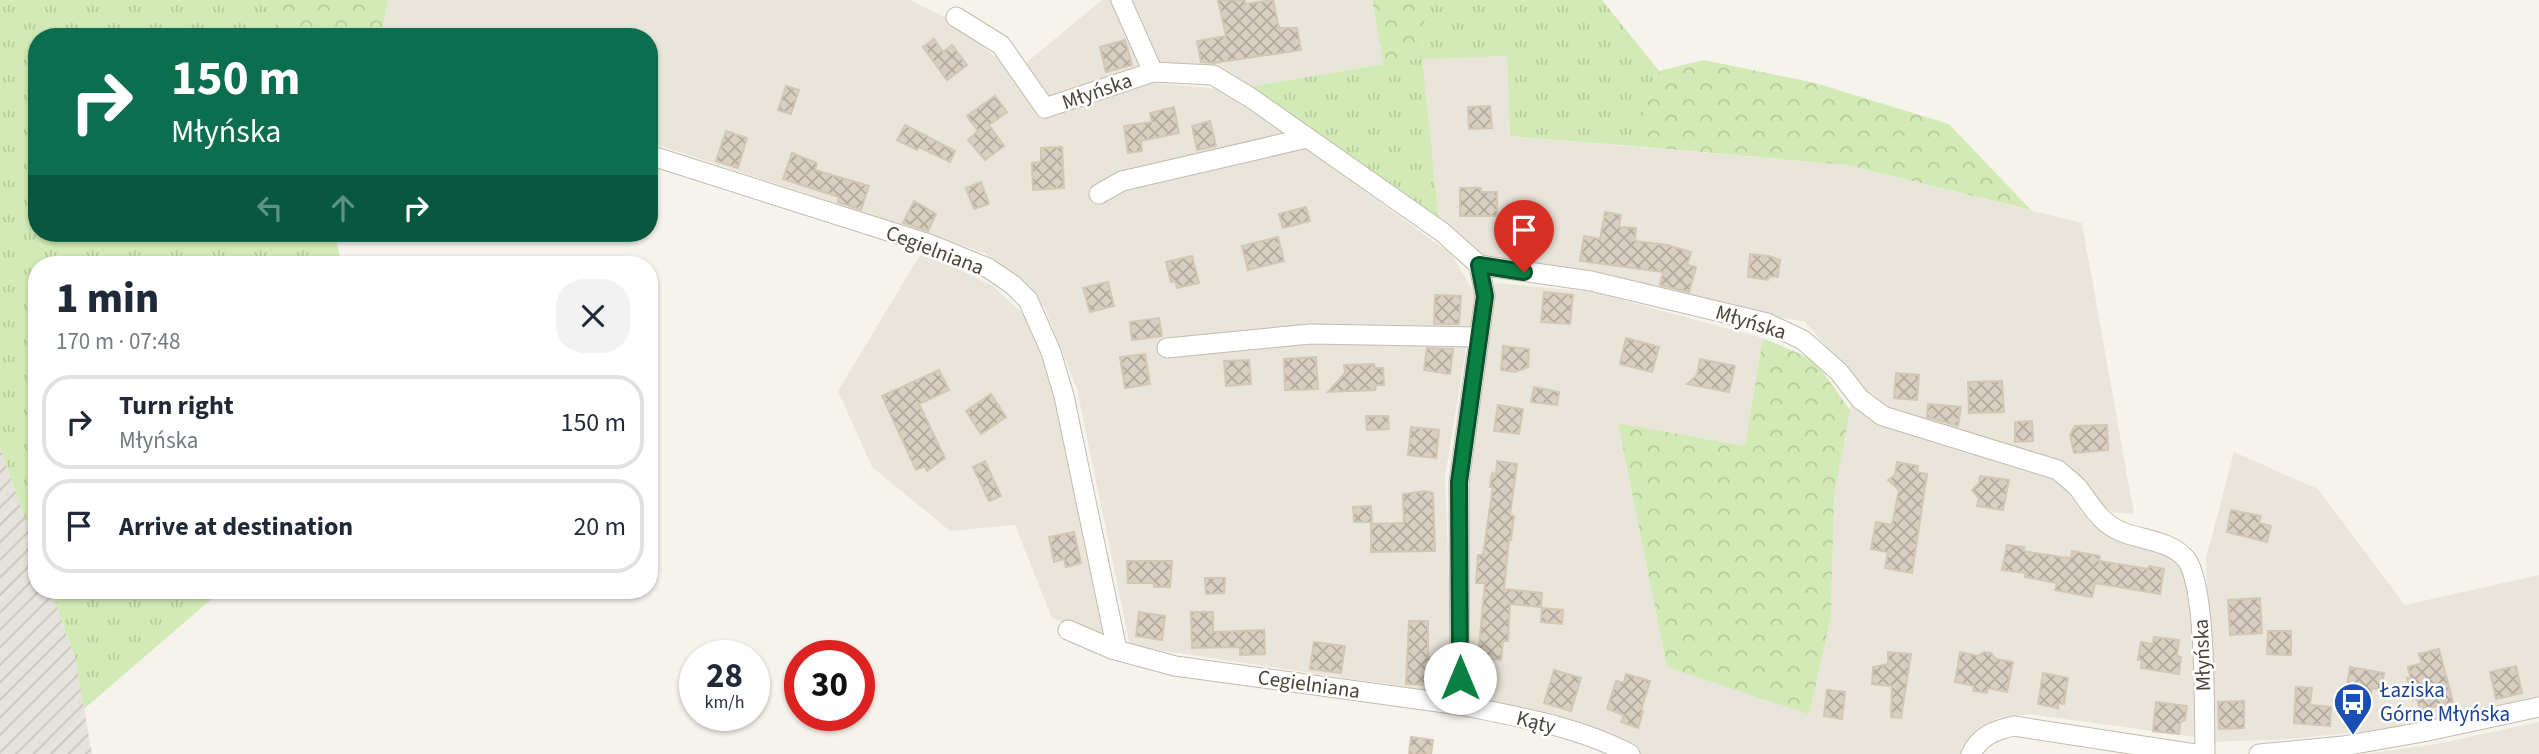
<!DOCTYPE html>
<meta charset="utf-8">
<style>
body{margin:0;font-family:"Source Sans 3",sans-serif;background:#f2f2f3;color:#1f2937;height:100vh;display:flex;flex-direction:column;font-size:26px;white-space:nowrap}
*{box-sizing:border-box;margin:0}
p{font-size:23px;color:#747a83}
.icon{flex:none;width:38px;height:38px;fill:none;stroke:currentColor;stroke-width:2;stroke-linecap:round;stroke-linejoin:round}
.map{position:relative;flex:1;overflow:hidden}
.sheet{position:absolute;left:28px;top:256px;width:630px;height:343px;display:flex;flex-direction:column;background:#fff;border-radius:28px;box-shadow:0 2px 5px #0004}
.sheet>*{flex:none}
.banner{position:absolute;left:28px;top:28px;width:630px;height:214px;border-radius:28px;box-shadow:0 2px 5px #0004;background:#0b6e4f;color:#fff;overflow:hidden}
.speed{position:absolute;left:679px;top:640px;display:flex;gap:14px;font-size:35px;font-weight:700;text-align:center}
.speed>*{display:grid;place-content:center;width:91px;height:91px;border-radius:50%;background:#fff;box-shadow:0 2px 5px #0004;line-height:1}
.speed small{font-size:18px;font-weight:400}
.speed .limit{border:10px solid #d22;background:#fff;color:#111}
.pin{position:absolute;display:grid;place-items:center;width:60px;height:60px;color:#fff;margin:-72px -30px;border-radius:50% 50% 50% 0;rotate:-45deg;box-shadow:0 0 7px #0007}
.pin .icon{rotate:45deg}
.me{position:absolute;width:77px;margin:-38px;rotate:0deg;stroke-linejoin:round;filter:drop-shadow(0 0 5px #0008)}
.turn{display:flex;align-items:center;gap:24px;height:147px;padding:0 28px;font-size:32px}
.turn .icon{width:91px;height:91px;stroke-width:2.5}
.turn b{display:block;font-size:49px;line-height:60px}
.lanes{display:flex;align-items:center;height:66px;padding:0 28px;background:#0003;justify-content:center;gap:35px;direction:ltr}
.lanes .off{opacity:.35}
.round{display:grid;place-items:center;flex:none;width:74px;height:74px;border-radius:28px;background:#f2f2f3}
.head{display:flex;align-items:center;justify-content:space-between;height:119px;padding:0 28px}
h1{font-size:42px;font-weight:800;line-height:52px}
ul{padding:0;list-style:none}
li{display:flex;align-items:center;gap:21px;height:94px;margin:0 14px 10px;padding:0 14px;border:4px solid #e0e1e3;border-radius:28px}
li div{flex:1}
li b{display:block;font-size:26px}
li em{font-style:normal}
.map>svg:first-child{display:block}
.residential{fill:#eae5da}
.industrial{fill:url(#industrial-furrows)}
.grass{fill:url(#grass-tufts)}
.forest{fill:url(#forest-crowns)}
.building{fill:url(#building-cross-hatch);stroke:#d3c7b4;stroke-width:2}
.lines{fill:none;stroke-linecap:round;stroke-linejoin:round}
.minor-casing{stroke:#c2bbae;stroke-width:21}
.minor{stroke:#fff;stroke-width:19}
.route-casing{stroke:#07532c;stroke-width:18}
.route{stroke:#0b8043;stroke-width:12}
.labels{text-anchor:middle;stroke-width:5;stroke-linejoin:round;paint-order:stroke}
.street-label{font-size:21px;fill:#4b4439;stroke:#fff}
.transit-label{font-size:21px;fill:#164399;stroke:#fff;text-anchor:start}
</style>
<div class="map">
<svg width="2539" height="754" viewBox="0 0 2539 754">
<defs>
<pattern id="industrial-furrows" width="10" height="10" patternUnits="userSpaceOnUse" patternTransform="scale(1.75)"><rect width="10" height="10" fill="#e6e2dd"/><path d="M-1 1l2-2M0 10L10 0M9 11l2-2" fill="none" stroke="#c7c3be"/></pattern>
<pattern id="grass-tufts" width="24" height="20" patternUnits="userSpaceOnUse" patternTransform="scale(1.75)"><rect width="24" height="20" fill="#d2eab5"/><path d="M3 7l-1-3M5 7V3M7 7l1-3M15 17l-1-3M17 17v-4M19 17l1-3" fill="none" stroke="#b6ca9c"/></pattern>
<pattern id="forest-crowns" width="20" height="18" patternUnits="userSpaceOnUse" patternTransform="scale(1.75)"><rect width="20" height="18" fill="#d2eab5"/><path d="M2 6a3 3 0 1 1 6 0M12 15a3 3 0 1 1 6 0" fill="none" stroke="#b6ca9c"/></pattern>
<pattern id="building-cross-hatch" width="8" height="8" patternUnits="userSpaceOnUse" patternTransform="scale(1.75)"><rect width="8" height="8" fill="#d8cfc1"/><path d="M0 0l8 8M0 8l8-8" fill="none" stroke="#b1aa9e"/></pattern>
</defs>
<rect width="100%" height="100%" fill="#f6f3ec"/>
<path class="residential" d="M 388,0 L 910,0 L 947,18 L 993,55 L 1021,67 L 1102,0 L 1113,0 L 1153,83 L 1219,89 L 1288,135 L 1451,254 L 1475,294 L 1445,476 L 1453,694 L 1130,646 L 1077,389 L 1044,306 L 985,253 L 649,142 L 649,37 L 381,37 Z
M 1129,0 L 1372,0 L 1384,66 L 1248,87 L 1158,64 Z
M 1507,56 L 1510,136 L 1847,165 L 2082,223 L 2134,514 L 2111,512 L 2058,463 L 1885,410 L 1862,388 L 1805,322 L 1478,256 L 1439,223 L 1421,58 Z
M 920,255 L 947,264 L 993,286 L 1023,314 L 1045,366 L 1065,436 L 1105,636 L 1052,618 L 1015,525 L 950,531 L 872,467 L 838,391 Z
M 1495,283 L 1593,292 L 1763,338 L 1745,446 L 1618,423 L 1667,667 L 1809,713 L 1831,617 L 1834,496 L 1852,396 L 2052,473 L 2092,525 L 2177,550 L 2200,608 L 2203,738 L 2028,714 L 1997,718 L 1973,738 L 1965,754 L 1637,754 L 1480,703 L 1469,689 L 1467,499 L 1473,432 Z
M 2234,452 L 2318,489 L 2405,605 L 2539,575 L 2539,696 L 2398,728 L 2290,739 L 2211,742 L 2206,558 Z
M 2539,722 L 2539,754 L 2365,754 L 2437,744 Z"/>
<path class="industrial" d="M 0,448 L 37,551 L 37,590 L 51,590 L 76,661 L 92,754 L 0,754 Z"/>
<path class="grass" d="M 0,0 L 262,0 L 287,37 L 37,37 L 37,233 L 335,233 L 341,264 L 37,264 L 37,551 L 0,448 Z
M 1427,0 L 1602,0 L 1659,71 L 1632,146 L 1510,136 L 1507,56 L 1422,59 L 1439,223 L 1248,87 L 1421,58 Z
M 51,590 L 222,590 L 84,709 L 76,661 Z"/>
<path class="forest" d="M 262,0 L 388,0 L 381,37 L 287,37 Z
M 1372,0 L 1427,0 L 1421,58 L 1384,66 Z
M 1704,60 L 1815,83 L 1949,124 L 2031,210 L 1847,165 L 1632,146 L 1659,71 Z
M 1763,338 L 1814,360 L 1850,410 L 1834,496 L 1831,617 L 1809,714 L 1667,667 L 1618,423 L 1745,446 Z"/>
<path class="building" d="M 1218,0 L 1245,0 L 1245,4 L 1273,0 L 1279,28 L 1297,28 L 1301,50 L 1214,63 L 1201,62 L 1197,41 L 1226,36 Z
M 934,39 L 943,52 L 952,45 L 967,65 L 947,80 L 923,47 Z
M 1125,40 L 1132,65 L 1106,72 L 1100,47 Z
M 786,86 L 799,90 L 791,114 L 778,110 Z
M 995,96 L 1007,112 L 989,125 L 1004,146 L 985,160 L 968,140 L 978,131 L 967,116 Z
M 1490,106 L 1492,128 L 1469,129 L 1468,107 Z
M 1174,107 L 1179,133 L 1141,141 L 1142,151 L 1128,153 L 1124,126 L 1152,122 L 1150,113 Z
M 1210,121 L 1216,146 L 1197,150 L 1192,126 Z
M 905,125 L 955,151 L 950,162 L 919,147 L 917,150 L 897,140 Z
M 726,131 L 747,138 L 738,168 L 716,161 Z
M 1062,147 L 1064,188 L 1033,190 L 1032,163 L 1041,162 L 1041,148 Z
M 792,153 L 817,163 L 815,170 L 869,186 L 861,210 L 838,202 L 839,197 L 783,179 Z
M 981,182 L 989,204 L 974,209 L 966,188 Z
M 1460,188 L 1481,188 L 1481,192 L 1497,192 L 1497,216 L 1460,216 Z
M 914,201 L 936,214 L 928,231 L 903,223 Z
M 1306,207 L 1310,221 L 1283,228 L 1279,214 Z
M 1605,212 L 1621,215 L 1619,227 L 1636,228 L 1635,241 L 1667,245 L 1691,252 L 1687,265 L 1696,267 L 1689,292 L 1660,285 L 1663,272 L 1580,261 L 1584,236 L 1600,239 Z
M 1278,237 L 1284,261 L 1248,270 L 1242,246 Z
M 1750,254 L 1769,256 L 1780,260 L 1778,277 L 1769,276 L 1768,280 L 1748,277 Z
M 1192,256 L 1199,283 L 1177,288 L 1175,281 L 1171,282 L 1166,262 Z
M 1108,282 L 1114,306 L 1090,312 L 1083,288 Z
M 1544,292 L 1573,295 L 1570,324 L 1541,322 Z
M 1435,295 L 1461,296 L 1459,324 L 1434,324 Z
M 1159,318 L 1162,336 L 1132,340 L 1130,322 Z
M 1626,338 L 1659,347 L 1652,372 L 1620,364 Z
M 1503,346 L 1529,349 L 1528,367 L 1515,372 L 1501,370 Z
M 1427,348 L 1453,349 L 1450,374 L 1424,370 Z
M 1145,354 L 1150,384 L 1125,388 L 1120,357 Z
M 1316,357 L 1318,389 L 1285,390 L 1284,359 Z
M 1700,359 L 1735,366 L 1729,392 L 1687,384 L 1697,375 Z
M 1249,360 L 1251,384 L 1226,386 L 1224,361 Z
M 1374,364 L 1375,368 L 1383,368 L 1384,385 L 1376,385 L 1375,390 L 1328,392 L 1345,373 L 1344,365 Z
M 939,370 L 949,390 L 919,404 L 945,458 L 927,471 L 925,466 L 916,470 L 882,396 Z
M 1896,373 L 1919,375 L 1917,400 L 1894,398 Z
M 2002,381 L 2004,412 L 1969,413 L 1968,382 Z
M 1534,387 L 1559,392 L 1557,405 L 1531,402 Z
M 991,394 L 1006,417 L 981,434 L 966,411 Z
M 1928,404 L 1961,407 L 1958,426 L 1927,417 Z
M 1498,405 L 1523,409 L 1519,434 L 1494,431 Z
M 1366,416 L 1388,416 L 1389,429 L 1367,430 Z
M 2032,421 L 2033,441 L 2015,442 L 2015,422 Z
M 2107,425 L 2108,450 L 2074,453 L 2070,435 L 2075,426 Z
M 1411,427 L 1439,430 L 1436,458 L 1408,455 Z
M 985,461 L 1001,496 L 989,501 L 973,467 Z
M 1497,461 L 1517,464 L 1510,515 L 1514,516 L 1511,540 L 1509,540 L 1504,589 L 1542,593 L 1541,607 L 1510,604 L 1508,641 L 1503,641 L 1501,660 L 1478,657 L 1485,583 L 1476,583 L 1478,555 L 1483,555 L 1493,487 L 1490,487 L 1492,473 L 1496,474 Z
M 1897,462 L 1918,466 L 1917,472 L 1927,474 L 1912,573 L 1885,568 L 1888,552 L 1871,549 L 1876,522 L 1892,525 L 1899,490 L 1888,480 L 1895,475 Z
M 1980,476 L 2009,480 L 2003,510 L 1977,506 L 1979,498 L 1972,490 L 1979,483 Z
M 1426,491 L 1433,493 L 1435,551 L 1371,552 L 1371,524 L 1404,523 L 1403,494 Z
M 1371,506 L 1372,522 L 1354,522 L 1353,507 Z
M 2231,510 L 2261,516 L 2259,523 L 2271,526 L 2267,542 L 2227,532 Z
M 1074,532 L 1081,563 L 1066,567 L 1064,559 L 1054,562 L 1049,537 Z
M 2007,545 L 2024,547 L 2023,551 L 2061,557 L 2071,558 L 2072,551 L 2100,556 L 2099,561 L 2149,569 L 2149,566 L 2164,569 L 2160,594 L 2095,583 L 2092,597 L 2055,590 L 2057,583 L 2025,577 L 2025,573 L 2002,570 Z
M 1127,561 L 1172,561 L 1170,587 L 1154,587 L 1154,583 L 1128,583 Z
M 1205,578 L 1225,578 L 1224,593 L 1206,594 Z
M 2260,598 L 2262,633 L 2230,635 L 2228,600 Z
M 1542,608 L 1563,610 L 1562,624 L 1541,622 Z
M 1139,612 L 1165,616 L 1162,640 L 1136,636 Z
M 1191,612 L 1213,612 L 1213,632 L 1264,630 L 1265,654 L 1240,655 L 1240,647 L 1192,648 Z
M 1409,621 L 1428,621 L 1428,657 L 1435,657 L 1434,685 L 1406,684 Z
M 2268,631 L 2291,631 L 2291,655 L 2267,654 Z
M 2154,637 L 2179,640 L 2177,656 L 2181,657 L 2179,674 L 2141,668 L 2142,660 L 2138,660 L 2141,642 L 2153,644 Z
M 1314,642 L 1345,646 L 1341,673 L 1310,669 Z
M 2439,649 L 2453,702 L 2420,710 L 2417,698 L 2413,699 L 2407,678 L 2411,679 L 2408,667 L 2422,663 L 2419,654 Z
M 1888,652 L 1911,654 L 1901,718 L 1891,717 L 1892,686 L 1872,684 L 1873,667 L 1888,664 Z
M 1960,652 L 1978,656 L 1984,652 L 1991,653 L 1996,659 L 2013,662 L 2007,692 L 1988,688 L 1987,693 L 1973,691 L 1974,686 L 1955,682 Z
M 2516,666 L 2522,693 L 2496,699 L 2490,672 Z
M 2350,667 L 2384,673 L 2381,690 L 2372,688 L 2371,696 L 2346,692 Z
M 1554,670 L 1581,678 L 1571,711 L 1544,703 Z
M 2043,673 L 2068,678 L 2064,704 L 2058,703 L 2058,708 L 2038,704 Z
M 1626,674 L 1650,681 L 1641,710 L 1643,711 L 1638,728 L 1621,722 L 1624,715 L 1607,709 L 1616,681 L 1624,683 Z
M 2296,687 L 2312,688 L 2310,705 L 2331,707 L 2330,726 L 2294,723 Z
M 1827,690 L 1845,692 L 1842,719 L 1824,716 Z
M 2244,701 L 2244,728 L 2219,729 L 2218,702 Z
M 2156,702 L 2187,706 L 2185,720 L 2180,723 L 2179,734 L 2153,731 Z
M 1411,737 L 1433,740 L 1431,754 L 1409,754 Z"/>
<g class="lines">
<g class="minor-casing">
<path id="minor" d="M 1121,0 L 1153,72
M 956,17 L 1001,45 L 1045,108 L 1153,72 L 1213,75 L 1251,98 L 1442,232 L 1479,265 L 1591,281 L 1767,323 L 1803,340 L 1839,372 L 1860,399 L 1883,416 L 2058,470 C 2064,476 2072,481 2078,488 C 2092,506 2100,523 2122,532 C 2143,540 2171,541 2186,559 C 2207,585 2204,715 2205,754
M 649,155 L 929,244 L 988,268 L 1013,285 L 1028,300 L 1051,352 L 1064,396 L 1117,650
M 1099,194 L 1122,181 L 1307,138
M 1479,265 L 1485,296 L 1459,482 L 1460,705 C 1518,717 1577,726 1630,754
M 1167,348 L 1310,334 L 1479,337
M 1068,630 L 1112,649 L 1175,666 L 1460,705
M 1971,754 C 1980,736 1995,730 2014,726 L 2195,754
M 2259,754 L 2343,746 L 2423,732 L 2539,707"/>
</g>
<use href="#minor" class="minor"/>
</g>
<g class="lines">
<g class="route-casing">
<path id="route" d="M 1460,678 L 1459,482 L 1485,296 L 1479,265 L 1524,272"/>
</g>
<use href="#route" class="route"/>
</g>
<defs>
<g id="bus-pin" transform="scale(2.0125)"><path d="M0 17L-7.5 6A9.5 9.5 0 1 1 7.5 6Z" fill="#1a4fb4" stroke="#fff"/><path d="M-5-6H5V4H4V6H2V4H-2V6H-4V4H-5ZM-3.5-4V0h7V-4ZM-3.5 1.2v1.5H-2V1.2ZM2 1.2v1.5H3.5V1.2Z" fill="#fff"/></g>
</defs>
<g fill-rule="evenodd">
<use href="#bus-pin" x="2353" y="702"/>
</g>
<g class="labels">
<g class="street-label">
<text transform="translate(1097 91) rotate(-19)" y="7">Młyńska</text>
<text transform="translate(935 250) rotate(21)" y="7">Cegielniana</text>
<text transform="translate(1751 322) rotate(17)" y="7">Młyńska</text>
<text transform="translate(2202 655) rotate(-92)" y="7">Młyńska</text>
<text transform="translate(1309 684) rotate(8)" y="7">Cegielniana</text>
<text transform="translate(1536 722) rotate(14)" y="7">Kąty</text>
</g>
<g class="transit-label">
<text x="2380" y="697">Łaziska<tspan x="2380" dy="24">Górne Młyńska</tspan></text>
</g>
</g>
</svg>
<div class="speed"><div>28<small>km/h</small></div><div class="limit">30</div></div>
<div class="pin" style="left:1524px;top:272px;background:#d93025"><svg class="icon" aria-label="arrive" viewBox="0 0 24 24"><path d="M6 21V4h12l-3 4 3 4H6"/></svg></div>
<svg class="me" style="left:1460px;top:678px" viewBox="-20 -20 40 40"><circle r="19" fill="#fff"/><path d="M0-13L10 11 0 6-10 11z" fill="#0b8043"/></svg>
<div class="banner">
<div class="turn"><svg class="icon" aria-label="right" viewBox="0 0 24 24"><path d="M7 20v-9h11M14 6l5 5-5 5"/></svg><div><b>150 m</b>Młyńska</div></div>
<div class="lanes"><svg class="icon off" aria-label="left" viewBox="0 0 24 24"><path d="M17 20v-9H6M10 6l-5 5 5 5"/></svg><svg class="icon off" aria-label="ahead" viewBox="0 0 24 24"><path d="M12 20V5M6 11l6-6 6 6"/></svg><svg class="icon" aria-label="right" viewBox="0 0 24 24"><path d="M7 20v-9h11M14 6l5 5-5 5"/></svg></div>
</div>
<section class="sheet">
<div class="head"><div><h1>1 min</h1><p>170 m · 07:48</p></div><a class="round"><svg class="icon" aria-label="close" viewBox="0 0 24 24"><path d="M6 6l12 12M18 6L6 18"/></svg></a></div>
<ul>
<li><svg class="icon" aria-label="right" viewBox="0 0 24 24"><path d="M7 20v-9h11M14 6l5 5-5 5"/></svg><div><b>Turn right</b><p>Młyńska</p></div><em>150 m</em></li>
<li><svg class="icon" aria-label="arrive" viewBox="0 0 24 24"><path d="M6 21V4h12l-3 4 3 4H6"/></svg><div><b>Arrive at destination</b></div><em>20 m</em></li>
</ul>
</section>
</div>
